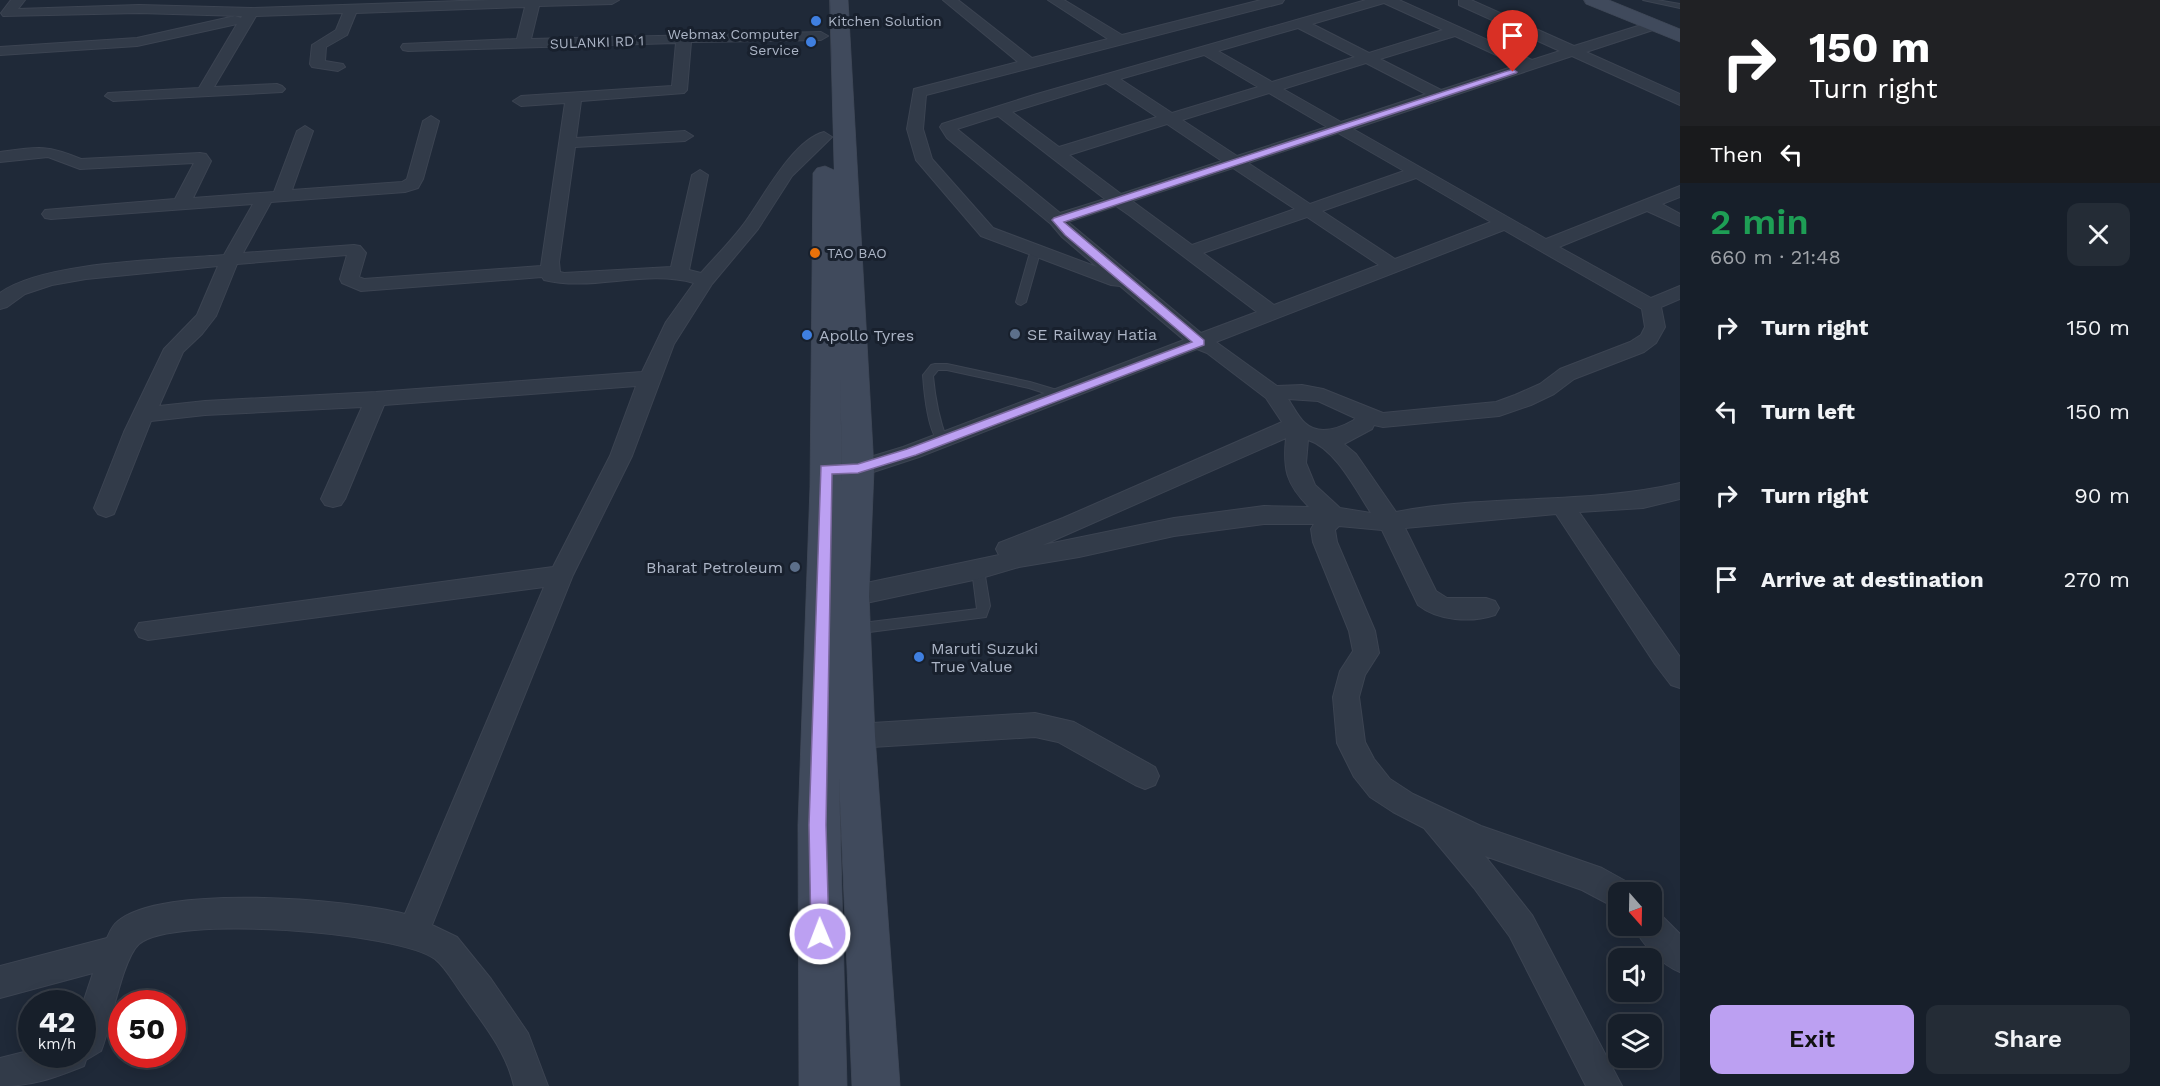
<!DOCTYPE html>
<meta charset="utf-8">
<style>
body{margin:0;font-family:"Work Sans",sans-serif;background:#242c36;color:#f1f3f6;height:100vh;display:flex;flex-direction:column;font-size:22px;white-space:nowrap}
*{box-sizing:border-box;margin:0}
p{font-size:20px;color:#9ea2a8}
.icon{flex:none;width:33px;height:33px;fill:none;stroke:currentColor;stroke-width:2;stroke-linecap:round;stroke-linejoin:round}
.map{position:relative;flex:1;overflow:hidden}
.details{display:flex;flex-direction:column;background:#171f2a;width:480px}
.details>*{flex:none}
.hud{background:#202124;color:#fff;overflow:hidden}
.needle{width:39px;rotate:160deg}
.buttons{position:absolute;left:1608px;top:882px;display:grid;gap:12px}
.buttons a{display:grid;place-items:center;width:54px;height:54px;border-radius:12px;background:#171f2a;box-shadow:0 3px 15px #0003,0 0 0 2px #363d47;font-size:30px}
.speed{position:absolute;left:18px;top:990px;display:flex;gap:12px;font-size:30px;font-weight:700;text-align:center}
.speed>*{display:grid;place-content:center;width:78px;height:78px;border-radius:50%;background:#171f2a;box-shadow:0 3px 15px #0003,0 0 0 2px #363d47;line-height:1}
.speed small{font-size:15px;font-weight:400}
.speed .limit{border:9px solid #d22;background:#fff;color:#111}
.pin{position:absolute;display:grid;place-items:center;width:51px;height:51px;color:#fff;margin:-62px -26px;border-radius:50% 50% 50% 0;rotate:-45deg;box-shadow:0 0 6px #0007}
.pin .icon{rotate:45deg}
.me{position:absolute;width:66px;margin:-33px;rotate:359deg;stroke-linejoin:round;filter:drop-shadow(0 0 4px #0008)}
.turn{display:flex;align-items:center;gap:21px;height:126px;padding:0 30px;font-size:27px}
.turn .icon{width:78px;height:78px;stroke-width:2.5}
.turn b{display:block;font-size:42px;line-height:51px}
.then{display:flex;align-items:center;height:57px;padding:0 30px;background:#0003;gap:12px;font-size:22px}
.round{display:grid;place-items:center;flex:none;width:63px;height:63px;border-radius:12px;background:#242c36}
.headline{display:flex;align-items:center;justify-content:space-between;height:102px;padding:0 30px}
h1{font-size:36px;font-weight:600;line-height:45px;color:#1e9e55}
.primary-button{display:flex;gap:12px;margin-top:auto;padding:12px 30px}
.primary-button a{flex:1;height:69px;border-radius:12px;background:#bca0f2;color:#111;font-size:24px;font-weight:600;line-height:69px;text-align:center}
.primary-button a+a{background:#242c36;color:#f1f3f6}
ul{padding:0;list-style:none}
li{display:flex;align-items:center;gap:18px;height:84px;padding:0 30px}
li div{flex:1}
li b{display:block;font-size:22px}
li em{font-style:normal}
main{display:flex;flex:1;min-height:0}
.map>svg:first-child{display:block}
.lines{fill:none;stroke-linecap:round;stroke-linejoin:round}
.lane-casing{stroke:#3c4452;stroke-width:2}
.street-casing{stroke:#3c4452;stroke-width:2}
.secondary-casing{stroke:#3c4452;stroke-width:1}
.lane{fill:#323b49;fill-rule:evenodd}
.street{fill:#323b49;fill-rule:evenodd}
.secondary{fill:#404a5c;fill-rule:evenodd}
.route{fill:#bca0f2;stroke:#7a689d;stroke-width:1.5}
.shop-dot{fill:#3f7fe0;stroke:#18202d;stroke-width:2}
.food-dot{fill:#e8710a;stroke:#18202d;stroke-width:2}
.service-dot{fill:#5c6f8a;stroke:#18202d;stroke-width:2}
.labels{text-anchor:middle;stroke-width:6;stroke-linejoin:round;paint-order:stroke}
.far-poi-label{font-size:14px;fill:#acb5c6;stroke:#18202d;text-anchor:start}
.far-street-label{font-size:14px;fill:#acb5c6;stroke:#18202d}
.poi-label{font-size:16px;fill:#acb5c6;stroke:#18202d;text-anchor:start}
</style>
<main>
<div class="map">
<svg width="1680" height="1086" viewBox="0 0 1680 1086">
<rect width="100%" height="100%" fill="#1f2938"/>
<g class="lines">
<g class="lane-casing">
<path id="lane" d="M 1643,0 L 1657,0 L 1680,4 L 1680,8 Z
M 1038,247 L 1043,250 L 1039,256 L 1026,302 L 1021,305 L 1018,304 L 1016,302 L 1029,256 L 1035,248 Z
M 935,364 L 947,364 L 1030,382 L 1067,393 L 1068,395 L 1063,399 L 1029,388 L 947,370 L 938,370 L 933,376 C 935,398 939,419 947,440 L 942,444 C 928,438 924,390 923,375 L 931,365 Z
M 978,565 L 982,567 L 984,570 L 990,606 L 986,617 L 854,634 L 849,633 L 848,629 L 849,625 L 854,624 L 977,609 L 972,570 L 974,567 Z"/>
</g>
<g class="street-casing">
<path id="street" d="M 11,0 L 25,0 L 18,9 L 139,5 L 251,8 L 490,0 L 619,0 L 612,4 L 539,6 L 531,39 L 821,32 L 828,36 L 821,40 L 691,42 L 687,90 L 684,93 L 581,101 L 576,138 L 685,131 L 693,136 L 685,141 L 575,147 L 559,262 L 560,272 L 564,273 L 671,267 L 692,175 L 700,170 L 708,175 L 689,270 L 701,273 C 716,256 733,239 746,221 C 764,196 793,140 824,132 L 832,137 L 792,176 L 758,229 L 712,284 L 674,344 L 632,456 L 573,575 L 432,925 L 457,937 L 491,979 L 528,1033 L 548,1086 L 514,1086 C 506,1050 481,1021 460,991 C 453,981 445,967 435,959 C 399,932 173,914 139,944 C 122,959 111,1027 101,1051 L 86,1060 L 84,1066 C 54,1078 33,1086 0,1086 L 0,1058 L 32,1050 L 32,1054 L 82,1054 L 82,1006 L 93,973 L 0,998 L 0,966 L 107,938 C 110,932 112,926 117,922 C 160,883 350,899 405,914 L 544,587 L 148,640 L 139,637 L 135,630 L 139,623 L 553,567 L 610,456 L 636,386 L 384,405 L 345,499 L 341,505 L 333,507 L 325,505 L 321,499 L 362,407 L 205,415 L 151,421 L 114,514 L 106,517 L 98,514 L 94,508 L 124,432 L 164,349 L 197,315 L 218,266 L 86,279 L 52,285 L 25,294 L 7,307 L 0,309 L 0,293 C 44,261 167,260 224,255 L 253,204 L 51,219 L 45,218 L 42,214 L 45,210 L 175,199 L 194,163 L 80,169 L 48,157 L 0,162 L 0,152 C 36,147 46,144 81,159 L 200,153 L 206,154 L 211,161 L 193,198 L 274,192 L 297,131 L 305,126 L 313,131 L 292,190 L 402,182 L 407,179 L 423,121 L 431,116 L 439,121 L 423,179 L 418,188 L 405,192 L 271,202 L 243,253 L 354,245 L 360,246 L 366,253 L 359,277 L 364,279 L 541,266 L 565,103 L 521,106 L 513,101 L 521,96 L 672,86 L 676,43 L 408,51 L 403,50 L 401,47 L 403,44 L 517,39 L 525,7 L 356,13 L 347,35 L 326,47 L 325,61 L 343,64 L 345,67 L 338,71 L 312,67 L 310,64 L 312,45 L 336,30 L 343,13 L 256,16 L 214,87 L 277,84 L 282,86 L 285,89 L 282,92 L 113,101 L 105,96 L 108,93 L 199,88 L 237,24 L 137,46 L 0,55 L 0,47 L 137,38 L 235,16 L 241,18 L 242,16 L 139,13 L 3,16 L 1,13 ZM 347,255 L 340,279 L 342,283 L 361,291 L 542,277 L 544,280 C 593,292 645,269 694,283 L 666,322 L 642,372 L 376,392 L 205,401 L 159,406 L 183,352 L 202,334 L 216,316 L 237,264 Z
M 943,0 L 958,0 L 1032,58 L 1108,39 L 1048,0 L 1064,0 L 1122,35 L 1261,0 L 1284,0 L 1282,3 L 926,95 L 923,129 L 932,159 L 993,228 L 1097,267 L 1062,237 L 1051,224 L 947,138 L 940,127 L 942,124 L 1037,94 L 1366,0 L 1399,0 L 1532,60 L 1560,51 L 1459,5 L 1459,0 L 1471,0 L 1574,46 L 1654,21 L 1661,25 L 1659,28 L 1586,52 L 1680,94 L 1680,105 L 1572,56 L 1353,129 L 1546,239 L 1680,186 L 1680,197 L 1662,204 L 1680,214 L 1680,226 L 1647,211 L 1559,247 L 1651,298 L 1680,286 L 1680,299 L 1661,307 L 1665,327 L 1656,343 L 1644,352 L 1574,379 L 1554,394 L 1531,405 L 1499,416 L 1383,427 L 1374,425 L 1372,429 L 1344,444 L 1356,454 L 1396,512 C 1489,494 1587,505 1680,483 L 1680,499 L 1643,508 L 1579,512 L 1680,657 L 1680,688 L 1671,685 L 1655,664 L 1556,514 L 1405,528 L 1436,591 L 1447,598 L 1486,598 L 1495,601 L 1499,608 L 1495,615 C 1471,623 1438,621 1418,605 L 1382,530 L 1339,526 L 1335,530 L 1337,542 L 1375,631 L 1379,653 L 1365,675 L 1359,697 L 1365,742 L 1374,759 L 1390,779 L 1413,794 L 1481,826 L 1602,868 L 1629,883 L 1633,892 L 1618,892 L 1618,909 L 1582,890 L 1485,856 L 1532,915 L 1622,1086 L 1586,1086 L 1510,937 L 1474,888 L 1424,828 L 1393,812 L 1370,797 L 1354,777 L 1337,743 L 1333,697 L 1340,671 L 1353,651 L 1349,631 L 1313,542 L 1311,529 L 1314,524 L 1264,524 L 1174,536 L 1079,557 L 1019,567 L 978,579 L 852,606 L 843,603 L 839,596 L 843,589 L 852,586 L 999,555 L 996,549 L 999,543 L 1063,518 L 1282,422 L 1266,398 L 1207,353 L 1197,349 L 919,457 L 858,477 L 835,475 L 832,469 L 835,463 L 857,461 L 903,447 L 1184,340 L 1120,286 L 1111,285 L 981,236 L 916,160 L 907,129 L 914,89 L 1018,62 ZM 1384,3 L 1443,30 L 1369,53 L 1312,24 ZM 1298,28 L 1355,57 L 1272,82 L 1218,51 ZM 1455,36 L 1518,65 L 1441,90 L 1380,59 ZM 1204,55 L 1258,87 L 1172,113 L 1120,79 ZM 1366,63 L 1426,94 L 1341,122 L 1283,89 ZM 1106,83 L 1157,117 L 1059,147 L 1012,112 ZM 1269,93 L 1327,127 L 1237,156 L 1182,120 ZM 998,116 L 1105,199 L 1060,213 L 957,129 ZM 1167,124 L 1222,161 L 1121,194 L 1069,155 ZM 1338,133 L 1404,171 L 1310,204 L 1248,163 ZM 1233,168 L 1295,209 L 1192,245 L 1132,201 ZM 1416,178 L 1491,222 L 1395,259 L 1322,211 ZM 1116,206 L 1129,215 L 1257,312 L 1201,333 L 1068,222 ZM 1307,217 L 1379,265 L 1274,305 L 1203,253 ZM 1504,230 L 1642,309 L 1645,327 L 1641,335 L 1630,342 L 1560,369 L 1540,384 L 1515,395 L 1496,402 L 1383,413 L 1323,389 L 1302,385 L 1277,386 L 1216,342 ZM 1288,399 L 1318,401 L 1355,418 L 1354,420 C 1340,428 1319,436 1305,423 C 1298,417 1293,406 1288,399 ZM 1286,438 C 1283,469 1286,484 1309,507 L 1264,506 L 1174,518 L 1043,545 ZM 1308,440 C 1335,448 1356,490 1371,513 L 1340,508 L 1315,485 L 1306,463 Z
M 1035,713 L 1074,722 L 1155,767 L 1159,776 L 1155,785 L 1145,789 L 1135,785 L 1058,742 L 1035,737 L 856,748 L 846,745 L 842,736 L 846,727 L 856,724 Z
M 1652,911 L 1661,915 L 1680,934 L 1680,972 C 1662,965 1641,944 1634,926 L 1652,926 Z"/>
</g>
<g class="secondary-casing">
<path id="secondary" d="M 830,0 L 848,0 L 874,469 L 869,596 L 875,736 L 900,1086 L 852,1086 L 839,778 L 847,1086 L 799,1086 L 798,825 L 810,487 L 813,173 L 817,168 L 825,166 L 834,170 ZM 840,371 L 842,469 L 842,482 Z
M 1584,0 L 1609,0 L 1680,29 L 1680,42 L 1586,4 Z"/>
</g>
<use href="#lane" class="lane"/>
<use href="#street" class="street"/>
<use href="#secondary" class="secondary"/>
</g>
<path class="route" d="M 1513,69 L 1517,72 L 1516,73 L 1064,222 L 1204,340 L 1204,345 L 916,455 L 858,473 L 832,474 L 826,825 L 829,934 L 826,940 L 820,943 L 813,940 L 811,934 L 809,825 L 821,466 L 858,464 L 907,449 L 1192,342 L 1065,235 L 1052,220 L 1054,218 Z"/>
<g class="shop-dot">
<circle cx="816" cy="21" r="6"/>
<circle cx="811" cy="42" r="6"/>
<circle cx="807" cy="335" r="6"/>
<circle cx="919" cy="657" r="6"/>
</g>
<circle class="food-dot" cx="815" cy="253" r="6"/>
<g class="service-dot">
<circle cx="1015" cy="334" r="6"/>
<circle cx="795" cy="567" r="6"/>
</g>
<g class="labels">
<g class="far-poi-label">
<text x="828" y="26">Kitchen Solution</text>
<text x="799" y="39" text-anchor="end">Webmax Computer<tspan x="799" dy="16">Service</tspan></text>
<text x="827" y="258">TAO BAO</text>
</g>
<g class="far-street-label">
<text transform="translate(597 42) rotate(-2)" y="5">SULANKI RD 1</text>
</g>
<g class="poi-label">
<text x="1027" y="340">SE Railway Hatia</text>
<text x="819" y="341">Apollo Tyres</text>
<text x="783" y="573" text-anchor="end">Bharat Petroleum</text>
<text x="931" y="654">Maruti Suzuki<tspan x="931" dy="18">True Value</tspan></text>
</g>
</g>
</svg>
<div class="buttons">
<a><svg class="needle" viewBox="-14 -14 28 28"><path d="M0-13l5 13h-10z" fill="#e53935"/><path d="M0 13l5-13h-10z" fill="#9ea2a8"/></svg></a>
<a><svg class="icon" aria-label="sound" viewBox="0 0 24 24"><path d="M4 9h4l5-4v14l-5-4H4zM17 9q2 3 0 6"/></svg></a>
<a><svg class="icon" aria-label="layers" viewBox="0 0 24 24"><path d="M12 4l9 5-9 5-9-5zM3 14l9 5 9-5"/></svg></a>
</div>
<div class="speed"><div>42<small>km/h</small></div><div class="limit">50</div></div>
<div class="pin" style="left:1513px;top:72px;background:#d93025"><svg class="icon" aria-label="arrive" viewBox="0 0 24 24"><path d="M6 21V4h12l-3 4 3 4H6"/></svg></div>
<svg class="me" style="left:820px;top:934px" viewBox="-20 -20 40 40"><circle r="17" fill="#bca0f2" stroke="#fff" stroke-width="3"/><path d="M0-11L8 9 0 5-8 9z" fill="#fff"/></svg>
</div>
<section class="details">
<div class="hud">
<div class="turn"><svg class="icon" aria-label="right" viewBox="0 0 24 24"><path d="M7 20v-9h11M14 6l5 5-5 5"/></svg><div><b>150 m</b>Turn right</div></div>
<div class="then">Then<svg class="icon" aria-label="left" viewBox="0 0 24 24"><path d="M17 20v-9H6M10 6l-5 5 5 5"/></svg></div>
</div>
<div class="headline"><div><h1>2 min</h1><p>660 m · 21:48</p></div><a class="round"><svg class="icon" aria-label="close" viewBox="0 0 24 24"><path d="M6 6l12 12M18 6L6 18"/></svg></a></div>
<ul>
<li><svg class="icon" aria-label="right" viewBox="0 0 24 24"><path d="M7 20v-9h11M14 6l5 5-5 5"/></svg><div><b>Turn right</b></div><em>150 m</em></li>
<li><svg class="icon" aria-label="left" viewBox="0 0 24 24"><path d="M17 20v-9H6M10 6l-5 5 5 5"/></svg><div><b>Turn left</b></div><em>150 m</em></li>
<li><svg class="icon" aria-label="right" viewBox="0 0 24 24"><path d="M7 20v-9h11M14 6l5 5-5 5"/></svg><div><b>Turn right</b></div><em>90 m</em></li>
<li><svg class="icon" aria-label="arrive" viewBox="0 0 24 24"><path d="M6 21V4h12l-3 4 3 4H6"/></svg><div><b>Arrive at destination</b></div><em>270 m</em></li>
</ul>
<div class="primary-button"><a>Exit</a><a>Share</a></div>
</section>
</main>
